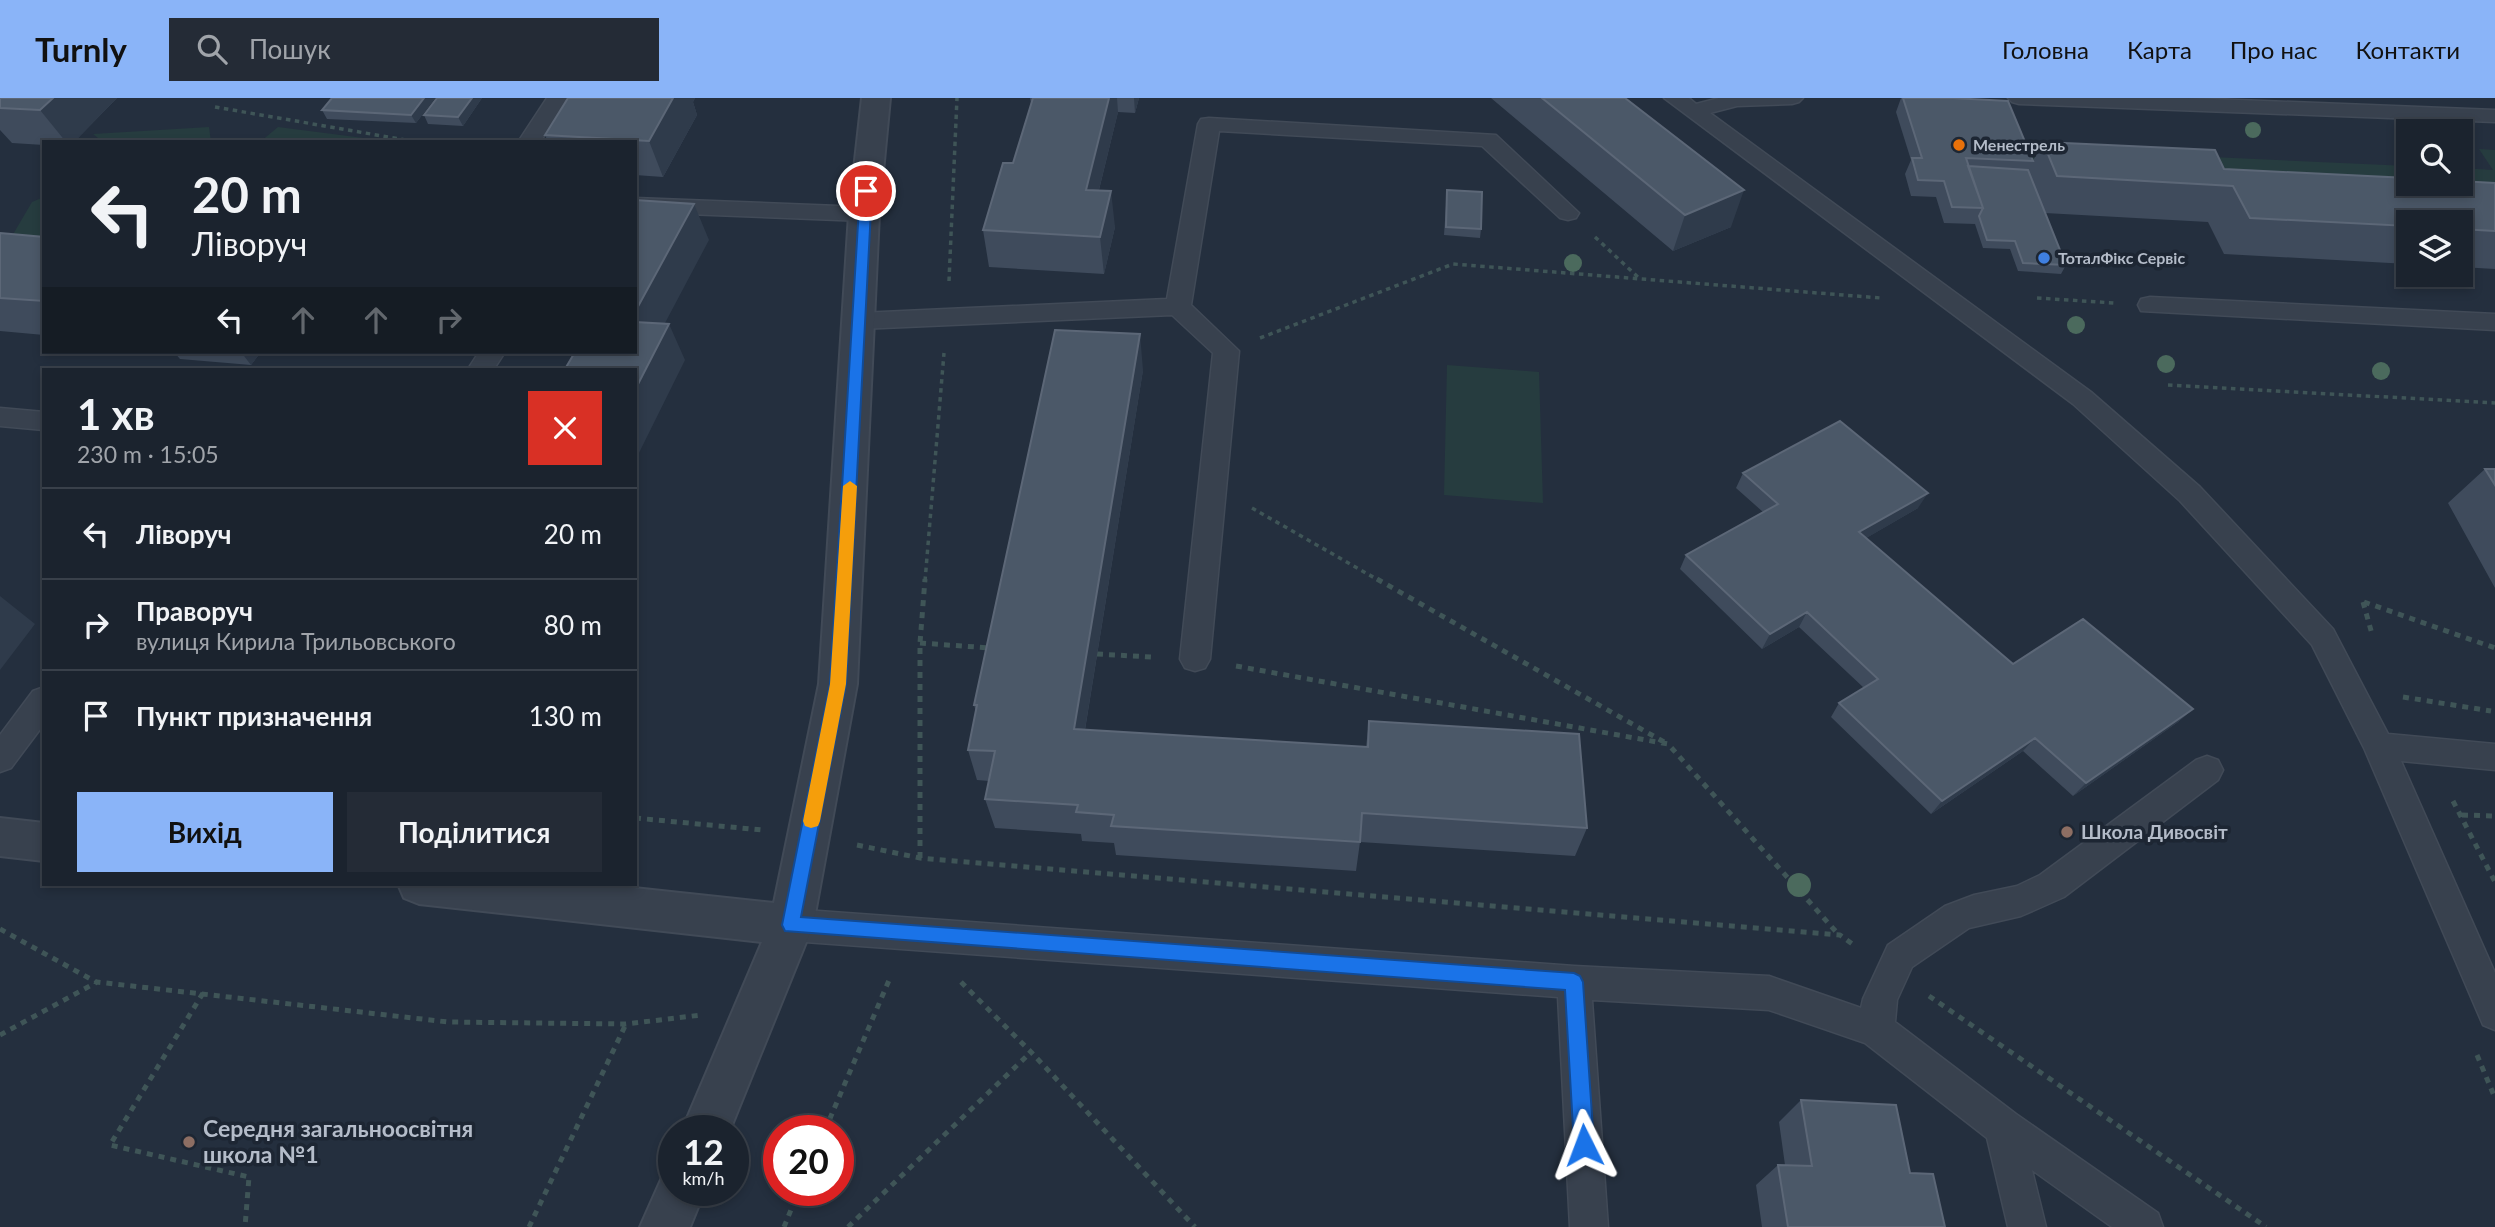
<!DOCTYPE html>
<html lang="uk">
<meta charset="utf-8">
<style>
body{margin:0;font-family:Lato,sans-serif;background:#242b36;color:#f1f3f6;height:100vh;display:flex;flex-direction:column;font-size:26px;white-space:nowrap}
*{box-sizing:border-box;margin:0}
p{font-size:23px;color:#a0a4aa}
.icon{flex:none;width:38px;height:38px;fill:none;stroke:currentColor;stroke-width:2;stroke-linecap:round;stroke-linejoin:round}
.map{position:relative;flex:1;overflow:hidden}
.side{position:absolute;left:42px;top:270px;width:595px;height:518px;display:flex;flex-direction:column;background:#1b232e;border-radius:0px;box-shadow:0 4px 10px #0003,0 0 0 2px #39404a}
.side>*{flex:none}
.banner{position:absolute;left:42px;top:42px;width:595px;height:214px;border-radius:0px;box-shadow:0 4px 10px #0003,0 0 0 2px #39404a;background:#1b232e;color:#f1f3f6;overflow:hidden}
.controls{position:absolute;left:2396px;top:21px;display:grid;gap:14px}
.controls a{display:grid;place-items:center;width:77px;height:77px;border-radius:0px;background:#1b232e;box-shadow:0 4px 10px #0003,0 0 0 2px #39404a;font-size:35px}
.speed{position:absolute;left:658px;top:1017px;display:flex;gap:14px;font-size:35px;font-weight:700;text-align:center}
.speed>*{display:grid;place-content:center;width:91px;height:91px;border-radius:50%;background:#1b232e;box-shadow:0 4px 10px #0003,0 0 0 2px #39404a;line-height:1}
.speed small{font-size:18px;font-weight:400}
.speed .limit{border:10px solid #d22;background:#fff;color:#111}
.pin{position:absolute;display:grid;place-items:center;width:60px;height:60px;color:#fff;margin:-30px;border:4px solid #fff;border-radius:50%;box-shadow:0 2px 7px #0007}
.me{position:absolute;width:77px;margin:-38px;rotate:357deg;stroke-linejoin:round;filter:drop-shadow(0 0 5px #0008)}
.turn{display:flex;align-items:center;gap:24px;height:147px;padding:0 35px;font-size:32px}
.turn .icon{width:91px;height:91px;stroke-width:2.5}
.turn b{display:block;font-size:49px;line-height:60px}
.lanes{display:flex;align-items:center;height:66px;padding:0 35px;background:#0003;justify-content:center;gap:35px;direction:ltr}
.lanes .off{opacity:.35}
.round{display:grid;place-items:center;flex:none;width:74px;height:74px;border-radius:0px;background:#242b36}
.headline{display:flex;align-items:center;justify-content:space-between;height:119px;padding:0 35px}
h1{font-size:42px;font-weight:700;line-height:52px}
.button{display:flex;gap:14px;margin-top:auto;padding:14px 35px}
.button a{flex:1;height:80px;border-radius:0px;background:#8ab4f8;color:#111;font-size:28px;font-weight:700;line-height:80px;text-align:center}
.button a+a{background:#242b36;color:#f1f3f6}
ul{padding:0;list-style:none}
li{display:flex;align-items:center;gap:21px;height:91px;padding:0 35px;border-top:2px solid #39404a}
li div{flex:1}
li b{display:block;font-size:26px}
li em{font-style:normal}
header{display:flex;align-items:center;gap:42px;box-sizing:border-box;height:98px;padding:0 35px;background:#8ab4f8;color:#111}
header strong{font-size:33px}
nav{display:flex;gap:38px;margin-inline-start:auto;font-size:24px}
.search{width:490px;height:63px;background:#242b36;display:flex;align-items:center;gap:18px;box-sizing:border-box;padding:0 24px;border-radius:0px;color:#a0a4aa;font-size:26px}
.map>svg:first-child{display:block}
.green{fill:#263c3f}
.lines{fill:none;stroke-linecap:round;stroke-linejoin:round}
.lane-casing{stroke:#414a57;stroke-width:3}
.street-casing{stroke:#414a57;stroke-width:4}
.path-far1{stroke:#3f5557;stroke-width:3.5;stroke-dasharray:4.5 4.5;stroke-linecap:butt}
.path{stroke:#3f5557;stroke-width:5;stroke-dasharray:6 6;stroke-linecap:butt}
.lane{fill:#38414e;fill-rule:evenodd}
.street{fill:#38414e;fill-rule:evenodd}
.tree{fill:#4b6a5d}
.wall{fill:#3f4b5c}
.shaded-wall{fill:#2f3b4b}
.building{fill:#4b5868;stroke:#5c6777;stroke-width:2}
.route{fill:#1a73e8;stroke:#114b97;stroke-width:2}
.slow{fill:#f59e0b}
.food-dot{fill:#e8710a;stroke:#1d2633;stroke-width:2.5}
.shop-dot{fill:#3f7fe0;stroke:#1d2633;stroke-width:2.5}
.education-dot{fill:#8d6e63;stroke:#1d2633;stroke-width:2.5}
.labels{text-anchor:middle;stroke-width:7;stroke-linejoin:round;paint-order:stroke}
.far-poi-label{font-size:16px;font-weight:bold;fill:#b4bcc9;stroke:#1d2633;text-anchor:start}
.poi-label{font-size:19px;font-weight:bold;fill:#b4bcc9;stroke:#1d2633;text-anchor:start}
.near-poi-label{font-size:23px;font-weight:bold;fill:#b4bcc9;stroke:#1d2633;text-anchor:start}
</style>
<header>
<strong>Turnly</strong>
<div class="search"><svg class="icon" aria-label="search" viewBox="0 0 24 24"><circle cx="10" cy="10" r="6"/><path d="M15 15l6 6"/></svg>Пошук</div>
<nav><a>Головна</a><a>Карта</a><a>Про нас</a><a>Контакти</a></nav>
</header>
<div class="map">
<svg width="2495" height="1129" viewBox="0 0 2495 1129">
<rect width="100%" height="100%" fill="#242f3e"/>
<path class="green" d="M 209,29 L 211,44 L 103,44 L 93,36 Z
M 278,29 L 387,43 L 260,44 Z
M 2017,50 L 2408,68 L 2408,86 L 2460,86 L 2461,70 L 2493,72 L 2479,51 L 2495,52 L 2495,120 L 2027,76 Z
M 44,99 L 44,152 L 5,150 L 32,104 Z
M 1447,267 L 1539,274 L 1543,405 L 1444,397 Z"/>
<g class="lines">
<g class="lane-casing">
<path id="lane" d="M 547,0 L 569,0 L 540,44 L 518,44 Z
M 1664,0 L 1689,0 L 1696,6 L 1719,0 L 1803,0 L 1799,4 L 1792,6 L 1737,8 L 1710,15 L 2091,294 L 2200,389 L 2333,531 L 2388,636 L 2495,646 L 2495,672 L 2401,663 L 2495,875 L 2495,932 L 2483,927 L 2364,650 L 2312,547 L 2180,403 L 2073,306 Z
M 2008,0 L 2188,0 L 2495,12 L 2495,24 L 2019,6 L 2012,4 Z
M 1209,20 L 1496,37 L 1579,115 L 1576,120 L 1568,122 L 1560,120 L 1482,48 L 1219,33 L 1191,207 L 1239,253 L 1210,561 L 1205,570 L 1195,573 L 1185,570 L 1180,561 L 1213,255 L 1172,217 L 860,231 L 851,229 L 848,223 L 851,217 L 860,215 L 1167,201 L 1198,26 L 1201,21 Z
M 635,100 L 864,109 L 872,111 L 875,116 L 872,121 L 864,123 L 635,114 Z
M 2150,199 L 2495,216 L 2495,232 L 2141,213 L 2138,207 L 2141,201 Z
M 479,254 L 505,254 L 494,271 L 468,271 Z
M 0,310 L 44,314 L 44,332 L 0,328 Z
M 44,589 L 44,626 L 11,670 L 0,674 L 0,637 L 33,593 Z
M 2207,658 L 2218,662 L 2223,672 L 2218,682 L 2064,799 L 2021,818 L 1969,830 L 1912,869 L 1897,902 L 1895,924 L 2016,1016 L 2158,1115 L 2163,1129 L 2112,1129 L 2032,1072 L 2046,1129 L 2008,1129 L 1987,1040 L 1865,945 L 1769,912 L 1592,902 L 1608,1129 L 1570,1129 L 1558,899 L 791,843 L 779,838 L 774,827 L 779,816 L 791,811 L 1574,868 L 1769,878 L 1861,910 L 1863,901 L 1888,847 L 1945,808 L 1974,797 L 2017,788 L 2040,777 L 2196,662 Z"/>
</g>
<g class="street-casing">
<path id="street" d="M 862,0 L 890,0 L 879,116 L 857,586 L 813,827 L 730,1032 L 682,1032 L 762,844 L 419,806 L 404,800 L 398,786 L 597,786 L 774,805 L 819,586 L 849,116 Z
M 0,720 L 44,725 L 44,763 L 0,758 Z
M 674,1071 L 674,1092 L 705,1092 L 690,1129 L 640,1129 L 664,1075 Z"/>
</g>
<path class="path-far1" d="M 215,9 L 417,44
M 1595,139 L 1640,181
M 949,183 L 957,0
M 2037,200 L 2114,205
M 1260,240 L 1453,166 L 1881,200
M 2168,287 L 2495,305
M 1252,410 L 1380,483
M 925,483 L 944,255"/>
<path class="path" d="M 1377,481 L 1664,644
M 2363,504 L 2372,536
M 2364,504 L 2495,550
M 920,545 L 990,550
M 1097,556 L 1151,559
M 1236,568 L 1668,646 L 1839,837
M 2403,599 L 2491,613
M 2453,703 L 2495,784
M 2462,717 L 2495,718
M 635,720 L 762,732
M 857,747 L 920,760 L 1840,837 L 1855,848
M 920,760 L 920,545 L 925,481
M 0,831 L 96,884
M 961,884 L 1031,954 L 1195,1129
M 203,895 L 110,1047 L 249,1079 L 245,1129
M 1929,898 L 2266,1129
M 0,937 L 97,884 L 448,924 L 626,926 L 701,917
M 2477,957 L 2495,1000
M 825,1032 L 890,880
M 529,1129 L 626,926
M 784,1129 L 799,1092
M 848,1129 L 1031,954"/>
<use href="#lane" class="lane"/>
<use href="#street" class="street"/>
</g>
<g class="tree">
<circle cx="2253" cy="32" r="8"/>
<circle cx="1573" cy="165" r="9"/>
<circle cx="2076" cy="227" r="9"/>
<circle cx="2166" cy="266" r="9"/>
<circle cx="2381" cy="273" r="9"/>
<circle cx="1799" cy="787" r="12"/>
</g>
<path class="wall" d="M 0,0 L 117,0 L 74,44 L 44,44 L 44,47 L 12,45 L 0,32 Z
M 332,0 L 435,0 L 416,25 L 327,21 L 322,12 Z
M 437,0 L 482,0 L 463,28 L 428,26 L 424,17 Z
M 568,0 L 695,0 L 693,4 L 697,17 L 663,79 L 635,77 L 635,44 L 548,44 L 545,37 Z
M 1030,0 L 1139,0 L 1135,15 L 1118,14 L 1099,92 L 1115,129 L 1104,176 L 989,169 L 983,132 L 1013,65 L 1031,5 Z
M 1491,0 L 1625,0 L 1731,129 L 1673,153 Z
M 1901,0 L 1952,0 L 2033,63 L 2028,72 L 2043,44 L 2224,71 L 2495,85 L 2495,171 L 2460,169 L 2460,124 L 2408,124 L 2408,166 L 2224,156 L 2208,124 L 2045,115 L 2066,167 L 2061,176 L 2018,173 L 2010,151 L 1983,150 L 1975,126 L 1944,125 L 1936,99 L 1911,98 L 1905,76 L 1911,62 L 1896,14 Z
M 1447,92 L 1481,131 L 1480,140 L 1444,137 Z
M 0,135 L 44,139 L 44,237 L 0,233 Z
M 174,254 L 261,254 L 251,267 L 180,261 Z
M 1143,272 L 1085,632 L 1366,649 L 1369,623 L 1587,730 L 1575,758 L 1360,744 L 1356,773 L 1116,757 L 1114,745 L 1082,743 L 1081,736 L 995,730 L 985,701 L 989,683 L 977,682 L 968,652 L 976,614 L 974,607 Z
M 2485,371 L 2495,371 L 2495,490 L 2448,405 Z
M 1743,375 L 1918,410 L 1866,440 L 2013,566 L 2193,611 L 2178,624 L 2073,698 L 2023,653 L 1931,716 L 1831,619 L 1839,605 L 1864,590 L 1799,529 L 1762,551 L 1680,471 L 1686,457 L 1763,414 L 1736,390 Z
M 1801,1002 L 1910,1075 L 1945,1129 L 1762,1129 L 1756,1087 L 1778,1067 L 1785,1067 L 1779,1024 Z"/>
<path class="shaded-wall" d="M 53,0 L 117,0 L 74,44 L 66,44 L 40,12 Z
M 424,0 L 435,0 L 416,25 L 411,17 Z
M 472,0 L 482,0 L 463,28 L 458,19 Z
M 673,0 L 695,0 L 693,4 L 697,17 L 663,79 L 649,43 Z
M 1109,0 L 1117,0 L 1118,14 L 1090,128 L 1086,92 Z
M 1134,0 L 1139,0 L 1135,15 Z
M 1744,92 L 1731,129 L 1673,153 L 1685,117 Z
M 1111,93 L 1115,129 L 1104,176 L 1100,139 Z
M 694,106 L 709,142 L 647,259 L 635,234 L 635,214 Z
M 669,226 L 685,262 L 635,363 L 635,292 Z
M 1140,236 L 1143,272 L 1080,662 L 1074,631 Z
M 241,254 L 261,254 L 251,267 Z
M 1928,395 L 1918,410 L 1851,449 L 1859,434 Z
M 0,498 L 35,526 L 0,572 Z
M 1807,514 L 1799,529 L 1762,551 L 1770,536 Z
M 2193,611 L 2178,624 L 2073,698 L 2086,685 Z
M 2035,640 L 2023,653 L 1931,716 L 1942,703 Z"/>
<path class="building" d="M 0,0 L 53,0 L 40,12 L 0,10 Z
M 332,0 L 424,0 L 411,17 L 322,12 Z
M 437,0 L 472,0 L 458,19 L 424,17 Z
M 568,0 L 673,0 L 649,43 L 545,37 Z
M 1033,0 L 1109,0 L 1086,92 L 1111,93 L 1100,139 L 983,132 L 1003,65 L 1013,65 Z
M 1542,0 L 1625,0 L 1744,92 L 1685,117 Z
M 1903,0 L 1952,0 L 2008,3 L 2033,63 L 1966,60 L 1983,110 L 1952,109 L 1944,83 L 1918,82 L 1912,60 L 1922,60 Z
M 2043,44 L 2215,52 L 2224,71 L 2408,80 L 2408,86 L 2460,86 L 2460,83 L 2495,85 L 2495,133 L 2460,131 L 2460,124 L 2408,124 L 2408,128 L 2250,120 L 2233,88 L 2057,78 Z
M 1968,68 L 2028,72 L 2066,167 L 2023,165 L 2015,143 L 1987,142 L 1979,118 L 1983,110 Z
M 1447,92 L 1482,94 L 1481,131 L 1446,129 Z
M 635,102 L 694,106 L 635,214 Z
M 0,135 L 44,139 L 44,203 L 0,200 Z
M 635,224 L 669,226 L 635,292 L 635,271 L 565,271 L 575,254 L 635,254 Z
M 1055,232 L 1140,236 L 1074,631 L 1368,649 L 1369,623 L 1579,636 L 1587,730 L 1362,715 L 1360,744 L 1111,728 L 1114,717 L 1076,714 L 1078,707 L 985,701 L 995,653 L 968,652 L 977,607 L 974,607 Z
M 1840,323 L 1928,395 L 1859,434 L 2013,566 L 2083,521 L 2193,611 L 2086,685 L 2035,640 L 1942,703 L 1839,605 L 1878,581 L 1807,514 L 1770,536 L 1686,457 L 1778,406 L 1743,375 Z
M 2485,371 L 2495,371 L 2495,387 Z
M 1801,1002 L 1896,1007 L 1910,1075 L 1933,1076 L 1945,1129 L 1788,1129 L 1778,1067 L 1812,1068 Z"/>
<path class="route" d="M 866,90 L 872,93 L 846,586 L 801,819 L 1574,875 L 1580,878 L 1583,884 L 1594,1047 L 1591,1054 L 1584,1057 L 1577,1054 L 1574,1047 L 1565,892 L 785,833 L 782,827 L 830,586 L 860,93 Z"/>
<path class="slow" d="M 850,383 L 857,388 L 846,586 L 820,723 L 818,728 L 811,730 L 805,728 L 803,723 L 830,586 L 843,388 Z"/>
<circle class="food-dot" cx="1959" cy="47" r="7"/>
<circle class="shop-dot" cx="2044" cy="160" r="7"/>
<g class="education-dot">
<circle cx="2067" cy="734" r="7"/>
<circle cx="189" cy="1044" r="7"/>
</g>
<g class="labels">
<g class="far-poi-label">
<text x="1973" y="53">Менестрель</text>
<text x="2058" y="166">ТоталФікс Сервіс</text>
</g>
<g class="poi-label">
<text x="2081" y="741">Школа Дивосвіт</text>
</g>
<g class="near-poi-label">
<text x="203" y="1039">Середня загальноосвітня<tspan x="203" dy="26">школа №1</tspan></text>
</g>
</g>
</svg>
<div class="controls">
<a><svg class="icon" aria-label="search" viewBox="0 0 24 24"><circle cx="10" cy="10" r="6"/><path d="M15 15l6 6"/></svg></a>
<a><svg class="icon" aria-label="layers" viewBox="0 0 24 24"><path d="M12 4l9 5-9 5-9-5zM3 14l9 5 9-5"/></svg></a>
</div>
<div class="speed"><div>12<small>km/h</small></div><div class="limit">20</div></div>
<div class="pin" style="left:866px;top:93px;background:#d93025"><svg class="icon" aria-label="arrive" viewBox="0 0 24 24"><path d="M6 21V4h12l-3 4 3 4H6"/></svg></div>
<svg class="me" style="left:1584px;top:1047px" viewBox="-20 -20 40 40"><path d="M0-17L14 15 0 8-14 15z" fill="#1a73e8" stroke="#fff" stroke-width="4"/></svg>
<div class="banner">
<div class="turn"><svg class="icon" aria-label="left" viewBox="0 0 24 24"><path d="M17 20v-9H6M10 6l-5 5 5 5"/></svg><div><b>20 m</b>Ліворуч</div></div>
<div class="lanes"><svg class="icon" aria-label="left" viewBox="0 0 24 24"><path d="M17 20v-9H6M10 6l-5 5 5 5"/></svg><svg class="icon off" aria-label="ahead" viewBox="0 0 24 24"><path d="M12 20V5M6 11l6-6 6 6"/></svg><svg class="icon off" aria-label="ahead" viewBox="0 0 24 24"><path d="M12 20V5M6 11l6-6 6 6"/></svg><svg class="icon off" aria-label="right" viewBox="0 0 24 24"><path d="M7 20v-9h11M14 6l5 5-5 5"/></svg></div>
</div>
<section class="side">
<div class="headline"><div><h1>1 хв</h1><p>230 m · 15:05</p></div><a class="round" style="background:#d93025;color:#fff"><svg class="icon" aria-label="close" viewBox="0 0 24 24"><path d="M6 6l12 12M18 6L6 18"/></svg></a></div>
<ul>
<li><svg class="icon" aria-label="left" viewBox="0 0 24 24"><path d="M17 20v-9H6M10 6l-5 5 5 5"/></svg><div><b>Ліворуч</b></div><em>20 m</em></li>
<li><svg class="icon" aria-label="right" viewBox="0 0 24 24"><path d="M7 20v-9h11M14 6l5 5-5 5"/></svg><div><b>Праворуч</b><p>вулиця Кирила Трильовського</p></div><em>80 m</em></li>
<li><svg class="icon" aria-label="arrive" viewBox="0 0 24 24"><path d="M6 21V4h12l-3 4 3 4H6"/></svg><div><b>Пункт призначення</b></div><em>130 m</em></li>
</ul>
<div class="button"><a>Вихід</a><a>Поділитися</a></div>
</section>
</div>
